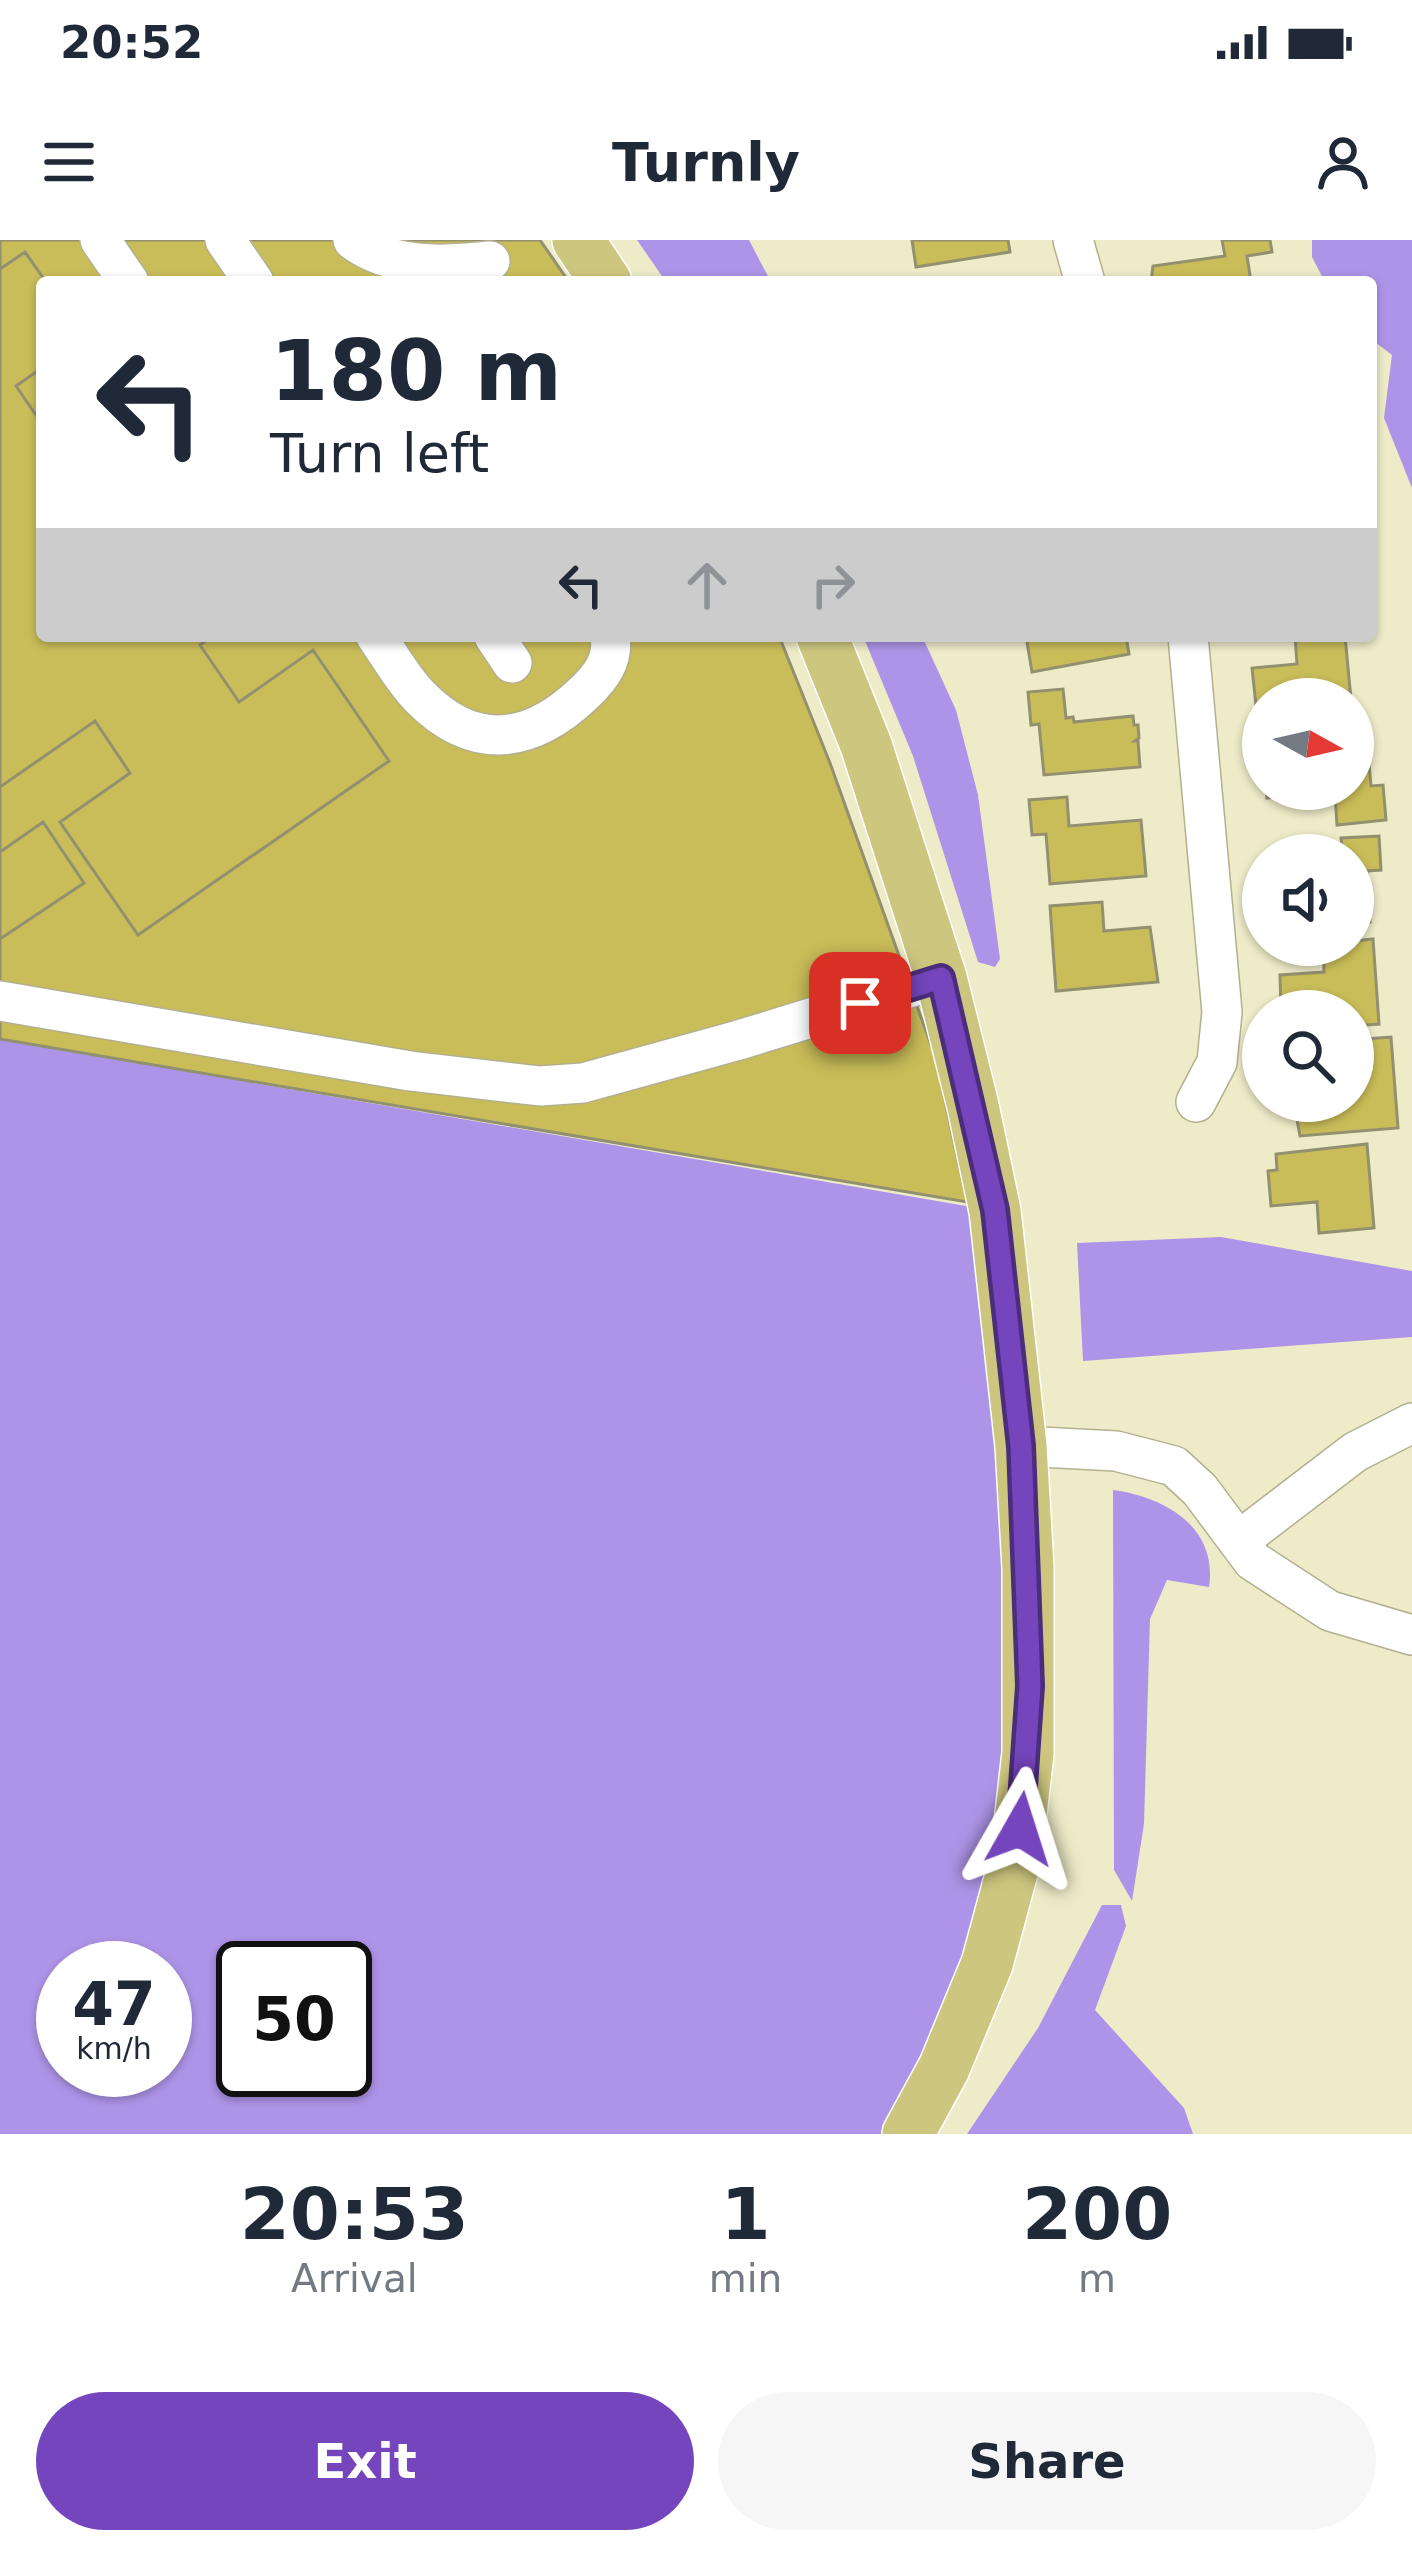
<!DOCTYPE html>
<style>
body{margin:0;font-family:"DejaVu Sans",sans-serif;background:#f6f6f7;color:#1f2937;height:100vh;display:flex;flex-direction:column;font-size:45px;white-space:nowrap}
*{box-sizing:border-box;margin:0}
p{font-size:39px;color:#747a83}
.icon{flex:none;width:66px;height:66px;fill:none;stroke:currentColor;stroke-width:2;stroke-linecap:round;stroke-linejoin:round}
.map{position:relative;height:1894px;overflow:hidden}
.side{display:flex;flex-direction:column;background:#fff;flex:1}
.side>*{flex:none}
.banner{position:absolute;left:36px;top:36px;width:1341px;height:366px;border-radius:12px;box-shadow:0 3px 9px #0004;background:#fff;color:#1f2937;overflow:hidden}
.needle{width:78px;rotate:98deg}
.tools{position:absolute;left:1242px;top:438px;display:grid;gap:24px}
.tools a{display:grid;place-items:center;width:132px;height:132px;border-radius:50%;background:#fff;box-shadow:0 3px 9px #0004;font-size:60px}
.speed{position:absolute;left:36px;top:1701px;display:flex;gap:24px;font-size:60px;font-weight:700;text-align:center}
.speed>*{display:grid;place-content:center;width:156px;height:156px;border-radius:50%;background:#fff;box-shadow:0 3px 9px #0004;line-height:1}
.speed small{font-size:30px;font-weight:400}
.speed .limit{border:6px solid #111;border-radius:18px;background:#fff;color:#111}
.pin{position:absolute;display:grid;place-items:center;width:102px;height:102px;color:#fff;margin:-51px;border-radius:24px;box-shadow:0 6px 18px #0006}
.me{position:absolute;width:132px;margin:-66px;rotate:6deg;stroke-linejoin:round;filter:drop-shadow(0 0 9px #0008)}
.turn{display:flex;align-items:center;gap:42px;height:252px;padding:0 36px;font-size:54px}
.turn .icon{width:156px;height:156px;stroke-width:2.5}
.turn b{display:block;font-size:84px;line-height:102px}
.lanes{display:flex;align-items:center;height:114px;padding:0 36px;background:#0003;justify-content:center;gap:60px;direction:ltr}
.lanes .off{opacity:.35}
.eta{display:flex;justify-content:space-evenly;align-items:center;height:204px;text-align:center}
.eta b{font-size:72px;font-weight:800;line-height:84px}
.primary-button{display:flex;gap:24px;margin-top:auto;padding:24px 36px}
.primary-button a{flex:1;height:138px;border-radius:72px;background:#7445bd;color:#fff;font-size:48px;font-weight:800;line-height:138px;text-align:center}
.primary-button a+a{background:#f6f6f7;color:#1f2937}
.status{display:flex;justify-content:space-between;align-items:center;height:84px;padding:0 60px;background:#fff;direction:ltr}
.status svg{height:33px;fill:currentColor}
header{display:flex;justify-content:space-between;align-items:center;height:156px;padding:0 36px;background:#fff;font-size:54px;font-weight:800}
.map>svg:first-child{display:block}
.forest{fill:#ae94e8;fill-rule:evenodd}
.building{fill:#c9bd59;stroke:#939070;stroke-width:3}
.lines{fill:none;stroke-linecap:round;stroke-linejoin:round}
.minor-casing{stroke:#b3b08f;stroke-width:42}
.major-casing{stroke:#fff;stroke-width:54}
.minor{stroke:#fff;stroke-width:39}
.major{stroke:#cdc67f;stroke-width:51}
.route-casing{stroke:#4b2d7b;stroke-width:30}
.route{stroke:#7445bd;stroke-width:21}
</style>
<div class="status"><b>20:52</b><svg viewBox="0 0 49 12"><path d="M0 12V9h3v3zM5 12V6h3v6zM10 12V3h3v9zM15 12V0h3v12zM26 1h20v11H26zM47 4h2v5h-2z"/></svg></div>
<header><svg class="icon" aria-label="menu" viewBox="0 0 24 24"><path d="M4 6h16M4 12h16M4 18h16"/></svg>Turnly<svg class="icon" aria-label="person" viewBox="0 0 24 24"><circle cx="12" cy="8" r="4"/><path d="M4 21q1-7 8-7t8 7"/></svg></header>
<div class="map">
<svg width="1412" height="1894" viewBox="0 0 1412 1894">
<rect width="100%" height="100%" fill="#eeebc8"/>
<path class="forest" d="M 637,0 L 749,0 L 771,42 L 666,42 Z
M 1312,0 L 1412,0 L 1412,248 L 1384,178 L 1392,115 L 1371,99 L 1371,42 L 1325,42 L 1312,17 Z
M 863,396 L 922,396 L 956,470 L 978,555 L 1000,719 L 995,727 L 978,722 L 913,516 Z
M 0,799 L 995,971 L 1030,1446 L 1005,1665 L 905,1894 L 0,1894 ZM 63,1728 L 165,1728 L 165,1830 L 63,1830 ZM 243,1728 L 345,1728 L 345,1830 L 243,1830 Z
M 1221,997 L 1412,1031 L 1412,1097 L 1083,1121 L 1077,1003 Z
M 1113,1250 C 1165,1257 1218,1287 1209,1347 L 1167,1340 L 1150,1379 L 1144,1584 L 1132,1661 L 1114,1630 Z
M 1102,1665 L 1121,1665 L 1126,1686 L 1095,1770 L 1184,1868 L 1193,1894 L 967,1894 L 1038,1788 Z"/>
<path class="building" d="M 0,0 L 540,0 L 569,42 L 42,42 L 42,396 L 779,396 L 830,523 L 936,819 L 967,962 L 0,799 Z
M 912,0 L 1008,0 L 1010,12 L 916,27 Z
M 1222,0 L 1270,0 L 1272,12 L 1247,16 L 1251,42 L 1151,42 L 1153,26 L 1225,16 Z
M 25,12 L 46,42 L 42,42 L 42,128 L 16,146 L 42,184 L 42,396 L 213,396 L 200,405 L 239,462 L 313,410 L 389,521 L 138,695 L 60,582 L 130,533 L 95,481 L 0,547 L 0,29 Z
M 1026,396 L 1126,396 L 1129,414 L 1032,432 Z
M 1295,396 L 1345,396 L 1351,459 L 1263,459 L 1263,483 L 1258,484 L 1252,428 L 1297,424 Z
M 1063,449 L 1066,478 L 1073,477 L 1074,482 L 1133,476 L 1134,485 L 1138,485 L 1139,498 L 1135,501 L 1138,501 L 1140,527 L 1044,535 L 1039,484 L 1031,485 L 1028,452 Z
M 1366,490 L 1371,546 L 1383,545 L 1386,580 L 1337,585 L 1335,555 L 1278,561 L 1278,557 L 1267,558 L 1266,549 L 1353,549 L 1353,491 Z
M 1067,557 L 1069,586 L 1141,580 L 1146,636 L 1050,644 L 1046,594 L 1032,595 L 1029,560 Z
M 43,582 L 84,643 L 0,699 L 0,612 Z
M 1379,596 L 1381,630 L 1367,631 L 1370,682 L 1353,683 L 1353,615 L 1343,615 L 1341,598 Z
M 1102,662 L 1104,691 L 1150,687 L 1158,742 L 1056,751 L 1050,666 Z
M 1373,699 L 1379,784 L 1353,786 L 1353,771 L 1281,770 L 1280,735 L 1324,732 L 1323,705 L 1353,705 L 1353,701 Z
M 1391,797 L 1398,888 L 1300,896 L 1295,869 L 1290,869 L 1289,861 L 1353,861 L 1353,800 Z
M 1367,904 L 1374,988 L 1319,993 L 1317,962 L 1271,966 L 1268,931 L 1277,930 L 1276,914 Z"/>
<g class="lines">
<g class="minor-casing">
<path id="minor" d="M 100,0 L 129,42
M 225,0 L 254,42
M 353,0 C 392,29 444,26 490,21
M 1073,0 L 1085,42
M 376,396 C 390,416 403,440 420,457 C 475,513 532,503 584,453 C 601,437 614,420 610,396
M 494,396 L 512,423
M 1188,396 L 1222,772 L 1217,822 L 1196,862
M 0,761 L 410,831 L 540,846 L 583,843 L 739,800 L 941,738
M 1021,1206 L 1116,1211 L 1174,1226 L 1200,1250 L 1253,1321 L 1330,1371 L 1412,1395
M 1240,1300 L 1355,1212 L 1412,1183"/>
</g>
<g class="major-casing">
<path id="major" d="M 578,0 L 606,42
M 822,396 L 866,505 L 941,738 L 973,866 L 995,971 L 1021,1206 L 1028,1328 L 1028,1513 L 1016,1617 L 987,1724 L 944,1828 L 908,1894"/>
</g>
<use href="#minor" class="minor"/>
<use href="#major" class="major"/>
</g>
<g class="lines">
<g class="route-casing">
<path id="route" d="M 860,763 L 941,738 L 995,970 L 1021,1206 L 1030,1446 L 1020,1589"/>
</g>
<use href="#route" class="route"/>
</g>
</svg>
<div class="tools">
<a><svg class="needle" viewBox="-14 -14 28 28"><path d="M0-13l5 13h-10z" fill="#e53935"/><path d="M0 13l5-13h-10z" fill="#747a83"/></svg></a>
<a><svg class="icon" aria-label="sound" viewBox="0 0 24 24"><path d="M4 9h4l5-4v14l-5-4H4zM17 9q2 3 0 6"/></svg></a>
<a><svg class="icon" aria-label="search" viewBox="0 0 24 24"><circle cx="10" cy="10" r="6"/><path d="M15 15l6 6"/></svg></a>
</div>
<div class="speed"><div>47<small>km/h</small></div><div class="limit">50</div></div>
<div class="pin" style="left:860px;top:763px;background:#d93025"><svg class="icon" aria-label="arrive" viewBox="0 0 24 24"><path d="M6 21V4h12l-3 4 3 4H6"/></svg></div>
<svg class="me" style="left:1020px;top:1589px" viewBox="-20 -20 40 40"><path d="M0-17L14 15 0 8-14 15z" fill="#7445bd" stroke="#fff" stroke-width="4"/></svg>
<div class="banner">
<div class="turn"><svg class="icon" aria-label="left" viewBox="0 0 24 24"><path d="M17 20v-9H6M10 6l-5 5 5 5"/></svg><div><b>180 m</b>Turn left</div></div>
<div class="lanes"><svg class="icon" aria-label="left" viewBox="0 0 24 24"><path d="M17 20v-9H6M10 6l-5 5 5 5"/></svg><svg class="icon off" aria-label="ahead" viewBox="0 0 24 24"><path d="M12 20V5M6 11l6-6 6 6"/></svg><svg class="icon off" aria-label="right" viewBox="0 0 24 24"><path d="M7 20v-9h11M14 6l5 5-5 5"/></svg></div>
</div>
</div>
<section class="side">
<div class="eta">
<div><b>20:53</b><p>Arrival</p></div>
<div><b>1</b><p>min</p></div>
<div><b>200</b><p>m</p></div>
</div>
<div class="primary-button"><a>Exit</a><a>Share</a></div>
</section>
